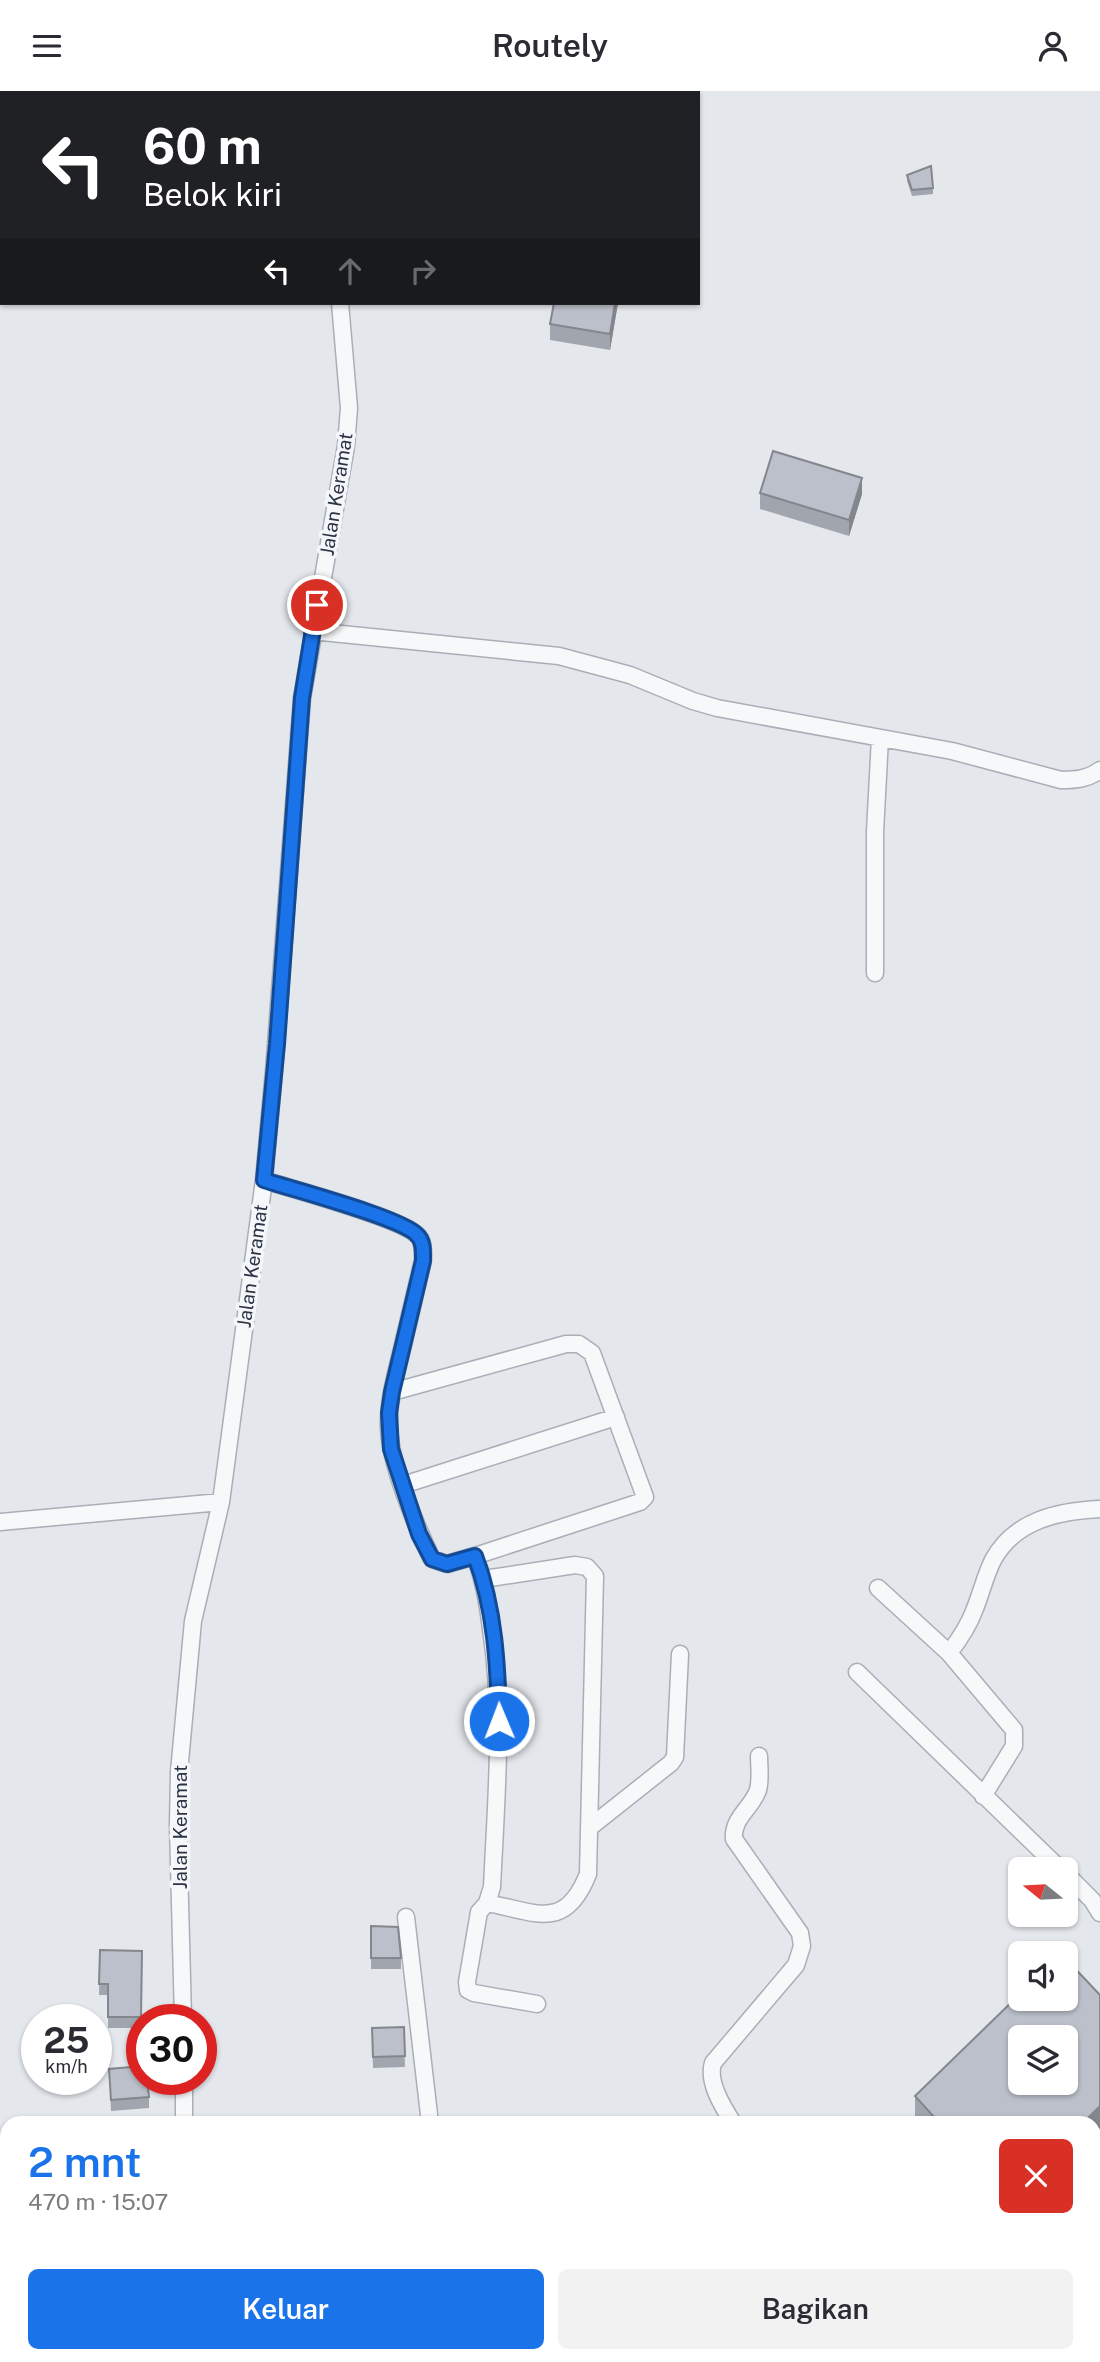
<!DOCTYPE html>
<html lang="id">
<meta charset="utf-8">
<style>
body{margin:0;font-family:"Public Sans",sans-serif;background:#f2f2f3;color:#2b2b33;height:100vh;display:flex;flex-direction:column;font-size:26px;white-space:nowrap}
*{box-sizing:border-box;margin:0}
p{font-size:23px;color:#7c7c81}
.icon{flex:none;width:38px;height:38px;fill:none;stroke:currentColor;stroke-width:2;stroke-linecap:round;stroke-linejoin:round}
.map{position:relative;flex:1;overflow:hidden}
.details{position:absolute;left:0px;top:2025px;width:1101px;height:247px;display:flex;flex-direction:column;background:#fff;border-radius:21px 21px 0 0;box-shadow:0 2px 5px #0004}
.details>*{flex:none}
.hud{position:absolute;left:0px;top:0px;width:700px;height:214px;box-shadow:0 2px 5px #0004;background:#202124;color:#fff;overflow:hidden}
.needle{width:46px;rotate:288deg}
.buttons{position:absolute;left:1008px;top:1766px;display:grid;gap:14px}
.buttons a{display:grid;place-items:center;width:70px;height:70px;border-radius:10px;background:#fff;box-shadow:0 2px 5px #0004;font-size:35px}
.speed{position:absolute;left:21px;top:1913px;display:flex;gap:14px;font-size:35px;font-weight:700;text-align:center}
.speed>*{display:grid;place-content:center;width:91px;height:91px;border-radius:50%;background:#fff;box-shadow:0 2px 5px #0004;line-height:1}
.speed small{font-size:18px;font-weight:400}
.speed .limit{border:10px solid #d22;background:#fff;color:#111}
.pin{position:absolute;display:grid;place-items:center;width:60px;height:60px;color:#fff;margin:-30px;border:4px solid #fff;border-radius:50%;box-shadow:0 2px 7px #0007}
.me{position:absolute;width:77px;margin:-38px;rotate:359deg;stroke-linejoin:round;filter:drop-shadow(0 0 5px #0008)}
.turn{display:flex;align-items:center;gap:24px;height:147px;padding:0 28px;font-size:32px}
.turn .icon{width:91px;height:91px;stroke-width:2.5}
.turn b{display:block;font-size:49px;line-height:60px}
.lanes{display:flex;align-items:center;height:66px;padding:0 28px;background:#0003;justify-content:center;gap:35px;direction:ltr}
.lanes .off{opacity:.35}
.round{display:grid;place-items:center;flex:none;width:74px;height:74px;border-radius:10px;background:#f2f2f3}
.head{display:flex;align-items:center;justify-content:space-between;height:119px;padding:0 28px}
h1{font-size:42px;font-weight:600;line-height:52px;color:#1a73e8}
.action{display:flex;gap:14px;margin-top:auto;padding:14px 28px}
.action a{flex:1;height:80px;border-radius:10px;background:#1a73e8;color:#fff;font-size:28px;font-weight:600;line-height:80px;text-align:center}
.action a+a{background:#f2f2f3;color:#2b2b33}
header{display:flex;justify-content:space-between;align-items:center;height:91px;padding:0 28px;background:#fff;font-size:32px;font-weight:600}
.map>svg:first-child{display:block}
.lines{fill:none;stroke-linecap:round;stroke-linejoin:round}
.street-casing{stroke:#a9aeb7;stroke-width:19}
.street{stroke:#f7f8fa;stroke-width:16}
.wall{fill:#a1a5ae}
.shaded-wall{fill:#83868d}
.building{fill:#bbc0ca;stroke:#83868d;stroke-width:2;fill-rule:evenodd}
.route-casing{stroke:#114b97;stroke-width:18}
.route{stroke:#1a73e8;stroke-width:12}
.labels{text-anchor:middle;stroke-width:7;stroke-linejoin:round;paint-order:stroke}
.street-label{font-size:19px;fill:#2b3445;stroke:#f4f6f9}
</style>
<header><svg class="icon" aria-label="menu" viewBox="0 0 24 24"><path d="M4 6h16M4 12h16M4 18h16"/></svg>Routely<svg class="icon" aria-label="person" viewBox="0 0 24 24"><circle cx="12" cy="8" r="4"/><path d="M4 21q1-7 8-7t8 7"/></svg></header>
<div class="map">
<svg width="1100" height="2271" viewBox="0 0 1100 2271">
<rect width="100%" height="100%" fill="#e4e7ec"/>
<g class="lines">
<g class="street-casing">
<path id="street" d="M 337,2 L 337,0
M 312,540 L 559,565 L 630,584 L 693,610 L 717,617 L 952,660 L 1061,689 C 1076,689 1088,688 1100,679
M 875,882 L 875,741 L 880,647
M 264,1089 C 292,1098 401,1127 417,1144 C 424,1150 423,1161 423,1169 C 416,1199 409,1228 402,1258 C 396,1283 388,1310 389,1337 C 390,1373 416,1435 432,1468 L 447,1473 L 475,1465 L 640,1411 L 645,1406 L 592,1262 L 579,1253 L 566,1253 L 392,1301
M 403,1394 L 616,1326
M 0,1431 L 221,1411
M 475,1465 C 484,1489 488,1513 491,1538 C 504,1624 496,1710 492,1796 L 487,1812 L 479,1821 L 467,1891 L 468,1899 L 474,1902 L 537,1913
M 484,1488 L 575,1474 L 587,1476 L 595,1485 L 588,1783 C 565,1841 536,1821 487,1812
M 878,1497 L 949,1562 L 1014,1639 L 1014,1655 L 983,1705
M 949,1562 C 959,1549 968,1536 974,1520 C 981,1503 985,1485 993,1469 C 1015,1429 1058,1420 1100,1418
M 857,1581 L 1060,1778
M 589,1737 L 671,1672 L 675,1666 L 680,1563
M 1066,1783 L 1092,1809 L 1100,1822
M 406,1826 L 430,2032
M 183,1928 L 178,1734 L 179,1681 L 193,1530 L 221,1411 L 264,1089 L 274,980 L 302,607 L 346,355 L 349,317 L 340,212
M 184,1988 L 184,2032
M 733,2032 C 723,2016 707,1991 713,1972 L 796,1874 L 802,1855 L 800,1842 L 734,1748 C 732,1727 752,1717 758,1699 C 761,1689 759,1675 759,1665
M 0,2095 L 7,2095
M 1094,2241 L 1100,2242
M 196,2264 L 197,2271
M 340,2264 L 341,2271
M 863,2264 L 863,2271
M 929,2264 L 929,2271
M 1042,2271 L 1048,2264"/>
</g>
<use href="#street" class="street"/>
</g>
<path class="wall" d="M 907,84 L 933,97 L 933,103 L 912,105 L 907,90 Z
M 618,212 L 610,259 L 550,249 L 550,233 Z
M 760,402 L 862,403 L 849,445 L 760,418 Z
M 371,1835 L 401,1867 L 401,1878 L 371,1878 Z
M 100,1859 L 142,1860 L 141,1937 L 108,1937 L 108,1904 L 99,1904 Z
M 1100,1904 L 1100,2037 L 1094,2043 L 1094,2032 L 920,2032 L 915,2027 L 915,2005 Z
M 404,1936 L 405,1976 L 373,1977 L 372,1937 Z
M 109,1978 L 149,2006 L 149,2017 L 111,2020 Z"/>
<path class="shaded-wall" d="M 615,212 L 618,212 L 610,259 L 610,243 Z
M 862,387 L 862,403 L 849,445 L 849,429 Z
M 1100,2015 L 1100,2037 L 1094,2043 L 1094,2032 L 1083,2032 Z"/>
<path class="building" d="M 931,75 L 933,97 L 912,99 L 907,84 Z
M 554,212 L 615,212 L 610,243 L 550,233 Z
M 773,360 L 862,387 L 849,429 L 760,402 Z
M 371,1835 L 398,1836 L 401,1867 L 371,1867 Z
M 100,1859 L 142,1860 L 141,1926 L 108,1926 L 108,1893 L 99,1893 Z
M 1066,1868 L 1100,1904 L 1100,2015 L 1083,2032 L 930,2032 L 935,2027 L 915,2005 L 1020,1903 L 1020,1908 L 1066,1908 ZM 1020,1946 L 1066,1946 L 1066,1992 L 1020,1992 Z
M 404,1936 L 405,1965 L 373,1966 L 372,1937 Z
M 142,1975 L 142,1988 L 147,1988 L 149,2006 L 111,2009 L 109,1978 Z"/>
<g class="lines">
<g class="route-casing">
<path id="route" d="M 317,514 L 302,607 L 277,953 L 264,1089 C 291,1098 402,1127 417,1144 C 424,1150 423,1161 423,1170 L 392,1301 L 389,1322 L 391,1358 L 419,1443 L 432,1468 L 447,1473 L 475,1465 C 495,1517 498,1576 499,1630"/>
</g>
<use href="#route" class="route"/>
</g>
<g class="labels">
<g class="street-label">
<text transform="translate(336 403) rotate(-81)" y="7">Jalan Keramat</text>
<text transform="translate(252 1175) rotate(-82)" y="7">Jalan Keramat</text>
<text transform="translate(180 1736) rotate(-90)" y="7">Jalan Keramat</text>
</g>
</g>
</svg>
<div class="buttons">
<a><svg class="needle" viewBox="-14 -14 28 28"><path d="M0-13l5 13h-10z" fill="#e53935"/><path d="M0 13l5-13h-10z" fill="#7c7c81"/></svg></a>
<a><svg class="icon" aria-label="sound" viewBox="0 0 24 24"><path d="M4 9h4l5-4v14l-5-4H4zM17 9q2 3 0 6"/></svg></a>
<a><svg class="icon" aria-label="layers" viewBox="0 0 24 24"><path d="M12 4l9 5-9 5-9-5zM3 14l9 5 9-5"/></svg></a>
</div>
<div class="speed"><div>25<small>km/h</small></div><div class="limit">30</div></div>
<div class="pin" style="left:317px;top:514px;background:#d93025"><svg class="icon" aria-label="arrive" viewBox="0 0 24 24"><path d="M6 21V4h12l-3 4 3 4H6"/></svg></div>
<svg class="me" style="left:499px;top:1630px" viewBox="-20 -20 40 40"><circle r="17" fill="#1a73e8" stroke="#fff" stroke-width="3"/><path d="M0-11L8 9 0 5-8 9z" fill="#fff"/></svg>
<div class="hud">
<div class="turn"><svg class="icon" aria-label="left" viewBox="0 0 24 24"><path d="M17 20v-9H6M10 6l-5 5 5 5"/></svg><div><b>60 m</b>Belok kiri</div></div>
<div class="lanes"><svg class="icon" aria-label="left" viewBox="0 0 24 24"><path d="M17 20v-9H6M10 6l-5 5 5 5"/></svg><svg class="icon off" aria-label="ahead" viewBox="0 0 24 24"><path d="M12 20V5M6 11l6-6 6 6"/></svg><svg class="icon off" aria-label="right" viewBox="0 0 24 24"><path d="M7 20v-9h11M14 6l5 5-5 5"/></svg></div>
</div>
<section class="details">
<div class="head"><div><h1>2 mnt</h1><p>470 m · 15:07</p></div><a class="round" style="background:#d93025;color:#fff"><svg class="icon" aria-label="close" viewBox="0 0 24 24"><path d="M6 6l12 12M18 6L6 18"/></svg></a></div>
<div class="action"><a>Keluar</a><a>Bagikan</a></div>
</section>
</div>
